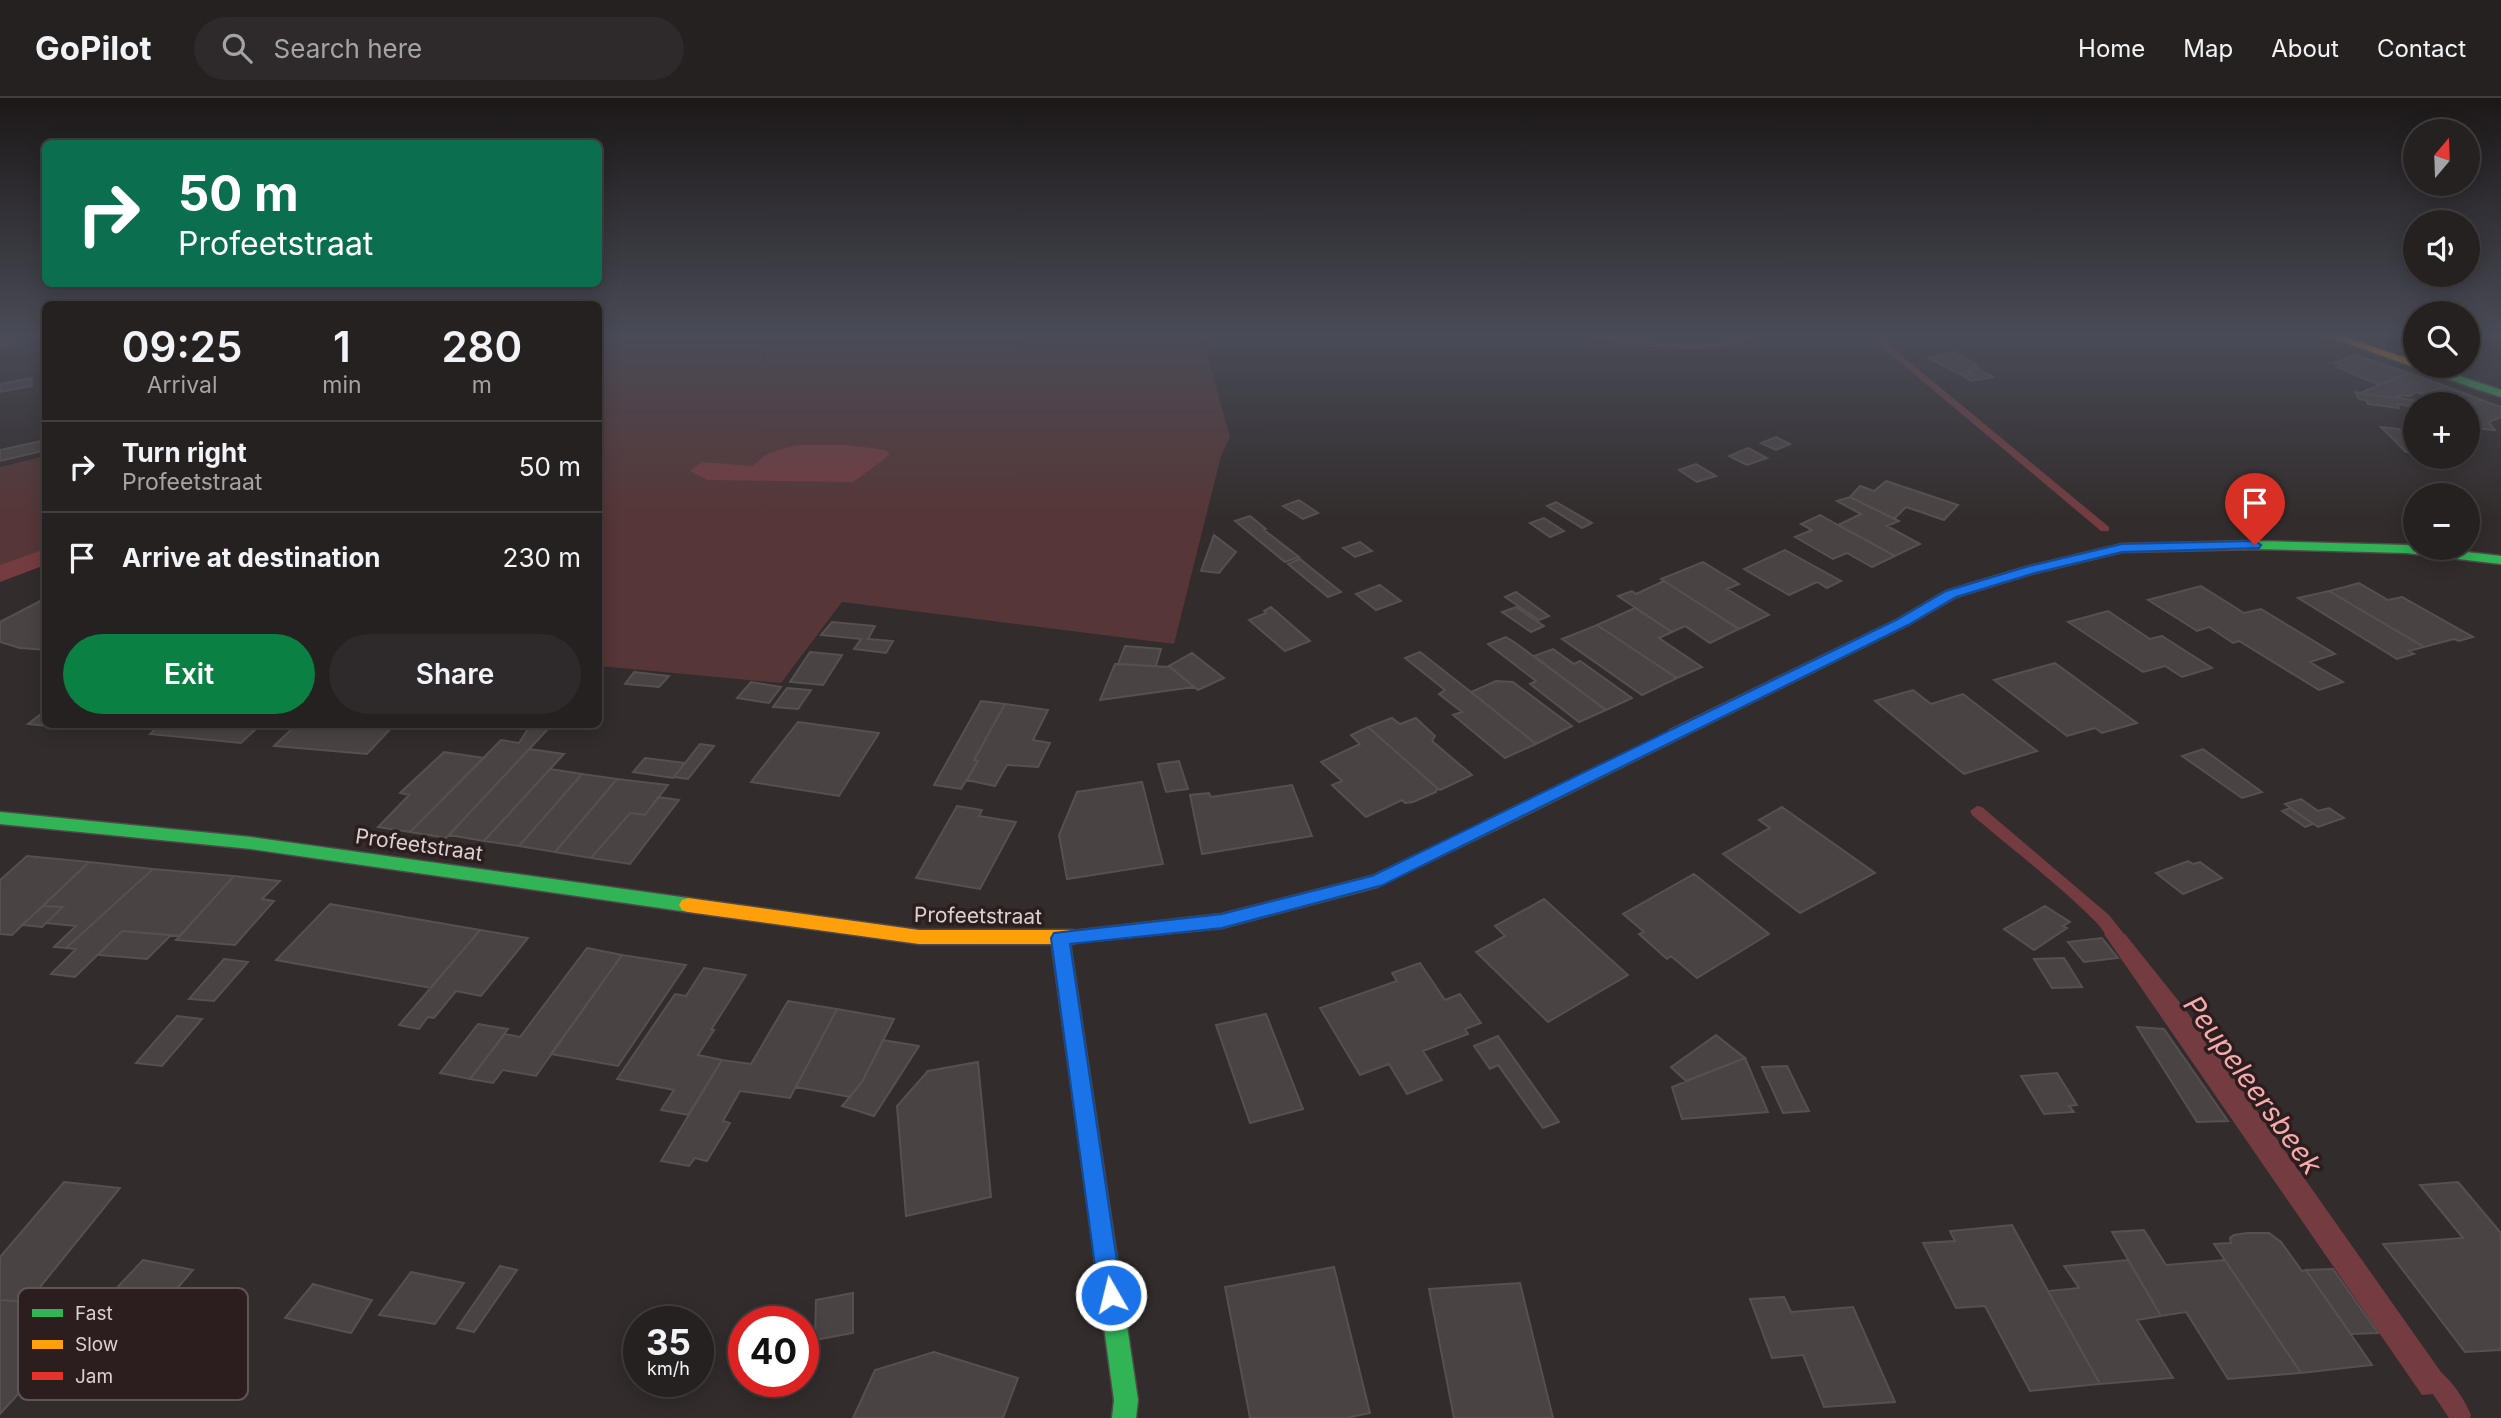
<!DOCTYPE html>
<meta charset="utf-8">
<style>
body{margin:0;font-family:Inter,sans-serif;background:#2e292a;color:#f1f3f6;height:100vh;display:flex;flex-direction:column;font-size:26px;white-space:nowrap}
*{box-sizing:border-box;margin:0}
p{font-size:23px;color:#a4a3a5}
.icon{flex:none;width:38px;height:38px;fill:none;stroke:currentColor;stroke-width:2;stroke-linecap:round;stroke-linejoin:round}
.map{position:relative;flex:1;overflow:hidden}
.panel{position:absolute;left:42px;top:203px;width:560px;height:427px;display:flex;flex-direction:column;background:#262121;border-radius:10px;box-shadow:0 4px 18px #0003,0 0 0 2px #423e3f}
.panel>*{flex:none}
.banner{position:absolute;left:42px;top:42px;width:560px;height:147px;border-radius:10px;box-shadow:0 4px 18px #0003,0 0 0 2px #423e3f;background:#0b6e4f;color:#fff;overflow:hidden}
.needle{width:46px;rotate:19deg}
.fabs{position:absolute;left:2403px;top:21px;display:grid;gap:14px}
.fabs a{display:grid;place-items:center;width:77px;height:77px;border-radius:50%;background:#262121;box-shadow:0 4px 18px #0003,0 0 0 2px #423e3f;font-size:35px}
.speed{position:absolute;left:623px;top:1208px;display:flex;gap:14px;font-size:35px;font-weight:700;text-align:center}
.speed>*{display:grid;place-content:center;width:91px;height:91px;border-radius:50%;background:#262121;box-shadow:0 4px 18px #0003,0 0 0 2px #423e3f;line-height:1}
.speed small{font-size:18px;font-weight:400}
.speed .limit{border:10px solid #d22;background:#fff;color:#111}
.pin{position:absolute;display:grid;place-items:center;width:60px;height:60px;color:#fff;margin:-72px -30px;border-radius:50% 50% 50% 0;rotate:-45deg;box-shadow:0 0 7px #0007}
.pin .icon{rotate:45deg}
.me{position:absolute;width:77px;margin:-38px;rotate:352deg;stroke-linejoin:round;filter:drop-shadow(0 0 5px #0008)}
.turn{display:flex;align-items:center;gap:24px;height:147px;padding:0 21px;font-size:32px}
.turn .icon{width:91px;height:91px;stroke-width:2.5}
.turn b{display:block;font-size:49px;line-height:60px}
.eta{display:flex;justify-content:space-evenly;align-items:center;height:119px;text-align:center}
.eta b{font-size:42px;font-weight:600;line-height:49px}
.primary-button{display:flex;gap:14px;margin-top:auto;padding:14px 21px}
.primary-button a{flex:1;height:80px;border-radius:42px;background:#0b8043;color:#fff;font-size:28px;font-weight:600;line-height:80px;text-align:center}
.primary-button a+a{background:#2e292a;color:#f1f3f6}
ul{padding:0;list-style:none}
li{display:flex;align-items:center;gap:21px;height:91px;padding:0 21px;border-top:2px solid #423e3f}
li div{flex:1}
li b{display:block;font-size:26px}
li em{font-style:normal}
header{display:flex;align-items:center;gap:42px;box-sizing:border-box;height:98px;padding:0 35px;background:#262121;border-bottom:2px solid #423e3f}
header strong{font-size:33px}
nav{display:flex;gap:38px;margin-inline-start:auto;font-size:24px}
.search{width:490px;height:63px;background:#2e292a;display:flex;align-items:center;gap:18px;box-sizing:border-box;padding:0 24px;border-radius:38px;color:#a4a3a5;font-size:26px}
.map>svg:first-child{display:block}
.green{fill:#563636}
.water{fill:#743c40}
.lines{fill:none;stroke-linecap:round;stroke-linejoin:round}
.stream{fill:#743c40;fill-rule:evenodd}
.building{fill:#4a4343;stroke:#565050;stroke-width:2}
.fast-casing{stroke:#504a4a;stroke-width:3}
.slow-casing{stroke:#504a4a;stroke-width:3}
.jam-casing{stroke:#504a4a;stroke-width:3}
.fast{fill:#30b455;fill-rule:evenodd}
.slow{fill:#ff9f0a;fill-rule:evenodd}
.jam{fill:#e5322d;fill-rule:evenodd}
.route{fill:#1a73e8;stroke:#114b97;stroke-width:2}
.labels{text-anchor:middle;stroke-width:7;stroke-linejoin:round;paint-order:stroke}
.street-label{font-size:21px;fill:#dad1d1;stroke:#2c1e1e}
.near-water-label{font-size:28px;font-style:italic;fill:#f8abac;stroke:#2c1e1e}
.key{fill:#2c1e1e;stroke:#605454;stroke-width:2}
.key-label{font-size:19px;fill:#dad1d1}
</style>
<header>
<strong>GoPilot</strong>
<div class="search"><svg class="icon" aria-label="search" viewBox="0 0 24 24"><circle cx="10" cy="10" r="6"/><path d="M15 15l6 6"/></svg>Search here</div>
<nav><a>Home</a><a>Map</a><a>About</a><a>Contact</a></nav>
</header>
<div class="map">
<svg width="2501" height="1320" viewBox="0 0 2501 1320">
<rect width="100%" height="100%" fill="#322c2c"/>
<path class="green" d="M 598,238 L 1202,238 L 1230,339 L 1221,358 L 1174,546 L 842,504 L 781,585 L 599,568 Z
M 45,358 L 45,457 L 0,470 L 0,369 Z"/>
<path class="water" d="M 799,347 L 847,347 L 886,352 L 890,357 L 853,384 L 707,382 L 690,373 L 702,364 L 753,368 C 766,353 781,351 799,347 Z
M 45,451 L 45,467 L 0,484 L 0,467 Z
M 2104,836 L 2125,836 L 2185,911 L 2455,1294 L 2422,1297 Z"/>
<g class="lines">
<path class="stream" d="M 1588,238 C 1627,238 1665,246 1703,246 C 1722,246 1739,237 1757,238 C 1717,263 1638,247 1592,241 Z
M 1869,238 L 1878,238 L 2109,429 L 2109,433 L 2101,433 Z
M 1977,708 L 1982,709 L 2109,817 L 2131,845 L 2133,849 L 2131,853 C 2115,858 2106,834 2096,824 C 2058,786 2013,752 1972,717 L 1970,713 Z
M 2434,1270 C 2449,1277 2465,1302 2471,1317 L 2470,1320 L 2449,1320 L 2423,1281 L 2426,1273 Z"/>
</g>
<path class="building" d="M 17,238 L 16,246 L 0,250 L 0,240 Z
M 1953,254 L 1978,268 L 1975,269 L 1977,270 L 1959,276 L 1929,260 Z
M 2355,257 L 2409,275 L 2379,287 L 2337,269 L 2341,267 L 2335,265 Z
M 1977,270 L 1993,279 L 1971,283 L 1962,277 L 1972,276 L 1967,273 Z
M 2409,275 L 2445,288 L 2425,297 L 2417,294 L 2410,298 L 2395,297 L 2403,301 L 2360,295 Z
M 32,280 L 32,288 L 0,294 L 0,286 Z
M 2445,288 L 2482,302 L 2468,308 L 2441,306 L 2430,305 L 2435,302 L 2423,297 Z
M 2355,294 L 2360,295 L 2441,306 L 2415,306 L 2415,309 L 2397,306 L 2399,310 L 2368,306 L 2366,302 L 2359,301 Z
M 2481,302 L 2501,309 L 2501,319 L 2489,324 L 2495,332 L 2471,330 L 2468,325 L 2468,308 Z
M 2381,329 L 2399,331 L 2415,347 L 2415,354 L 2406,354 Z
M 1776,339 L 1790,346 L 1776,352 L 1761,345 Z
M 46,342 L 46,352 L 0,363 L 0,352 Z
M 1748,350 L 1767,360 L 1747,367 L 1729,358 Z
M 1696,366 L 1716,378 L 1697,384 L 1679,372 Z
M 1886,383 L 1958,407 L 1944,422 L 1906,409 L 1894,421 L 1850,399 L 1860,388 L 1874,393 Z
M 1850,399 L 1899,423 L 1887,428 L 1920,446 L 1895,458 L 1838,427 L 1861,416 L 1837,403 Z
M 1299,402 L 1318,415 L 1303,421 L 1283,408 Z
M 1556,404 L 1592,425 L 1582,430 L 1547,408 Z
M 1820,417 L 1838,427 L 1895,458 L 1872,469 L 1847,455 L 1833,461 L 1795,439 L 1812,432 L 1801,426 Z
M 1250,418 L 1266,431 L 1264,432 L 1299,459 L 1285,464 L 1235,423 Z
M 1544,420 L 1564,433 L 1550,439 L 1530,425 Z
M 1214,437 L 1236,454 L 1219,475 L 1201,473 Z
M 1360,444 L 1372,453 L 1355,459 L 1343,450 Z
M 1785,452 L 1841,483 L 1827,490 L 1817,484 L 1789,497 L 1744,471 Z
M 1300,461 L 1341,494 L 1328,499 L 1288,466 Z
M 1703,464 L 1739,486 L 1727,491 L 1769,517 L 1739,531 L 1661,481 Z
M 1664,483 L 1739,531 L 1710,545 L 1685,528 L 1672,534 L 1618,498 L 1632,493 L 1636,496 Z
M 2359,485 L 2388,502 L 2402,499 L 2473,539 L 2459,543 L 2454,541 L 2424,549 L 2329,493 Z
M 1380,487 L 1401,503 L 1376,512 L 1356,496 Z
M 2201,488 L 2244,515 L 2261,511 L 2335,556 L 2310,564 L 2343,584 L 2319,592 L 2239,543 L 2233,545 L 2209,529 L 2197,533 L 2148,502 Z
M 2329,493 L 2424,549 L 2409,553 L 2414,556 L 2397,561 L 2298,500 Z
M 1516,494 L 1549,518 L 1539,522 L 1505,499 Z
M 46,500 L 46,552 L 20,550 L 0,544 L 0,524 Z
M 1271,509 L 1310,543 L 1285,553 L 1249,522 L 1266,515 L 1264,513 Z
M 1516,509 L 1544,528 L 1531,534 L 1502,514 Z
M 1635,510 L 1672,534 L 1659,540 L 1702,569 L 1677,580 L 1597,527 Z
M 2108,513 L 2150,541 L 2162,538 L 2212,570 L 2182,579 L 2165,568 L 2143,574 L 2068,524 Z
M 832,524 L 875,528 L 868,541 L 893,543 L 886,555 L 854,551 L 861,541 L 821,537 Z
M 1597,527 L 1677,580 L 1642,597 L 1562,541 Z
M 1506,539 L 1517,546 L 1606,612 L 1579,624 L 1530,586 L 1536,583 L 1488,546 Z
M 1125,548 L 1161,551 L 1156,568 L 1118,566 Z
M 1553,551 L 1574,566 L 1580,563 L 1632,600 L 1606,612 L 1534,558 Z
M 810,554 L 842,557 L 823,587 L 790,584 Z
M 1420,554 L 1471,594 L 1536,646 L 1505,660 L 1453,617 L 1462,614 L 1439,596 L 1445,592 L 1405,560 Z
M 1192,555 L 1224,580 L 1198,592 L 1169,568 Z
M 2055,565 L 2137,625 L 2102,635 L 2095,630 L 2067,638 L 1994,582 Z
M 1115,566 L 1170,569 L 1194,589 L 1100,602 Z
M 634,574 L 669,578 L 659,589 L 625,586 Z
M 1496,583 L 1513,584 L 1572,628 L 1536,646 L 1471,594 Z
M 751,584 L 781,589 L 769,605 L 737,600 Z
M 787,590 L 811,592 L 798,611 L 773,609 Z
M 1913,592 L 1931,606 L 1963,596 L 2037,653 L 1964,676 L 1875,603 Z
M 981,603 L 1005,606 L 974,662 L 978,663 L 961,691 L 934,687 Z
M 1005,606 L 1048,612 L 1033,642 L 1050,645 L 1038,669 L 1007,667 L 995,688 L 967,682 L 978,663 L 974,662 Z
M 46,612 L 46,626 L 72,626 L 68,630 L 28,626 Z
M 1392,620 L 1400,626 L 1416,620 L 1435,638 L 1432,643 L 1472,677 L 1440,692 L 1437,690 L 1368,629 Z
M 798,624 L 879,635 L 839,698 L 751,684 Z
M 161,626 L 261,626 L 241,645 L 150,636 Z
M 297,626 L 395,626 L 367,656 L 274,648 Z
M 531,626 L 550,629 L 446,740 L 410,734 L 501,642 L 519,645 Z
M 1368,629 L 1437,690 L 1436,694 L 1413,704 L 1405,705 L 1402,702 L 1366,719 L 1332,687 L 1342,683 L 1321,664 L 1360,646 L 1351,637 Z
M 700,646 L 714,648 L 688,681 L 674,679 Z
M 529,651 L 564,656 L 484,743 L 449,737 Z
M 2203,651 L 2262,694 L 2242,700 L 2182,658 Z
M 444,654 L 484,660 L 410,734 L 378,729 L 409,697 L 400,695 Z
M 645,660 L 685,665 L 673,680 L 633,674 Z
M 1179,663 L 1188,691 L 1166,694 L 1158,666 Z
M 550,671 L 582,676 L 519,748 L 484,743 Z
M 582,676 L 617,681 L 555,754 L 519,748 Z
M 617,681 L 668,687 L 645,717 L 630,715 L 591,760 L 555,754 Z
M 1142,684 L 1163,766 L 1067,781 L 1059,737 L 1077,694 Z
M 1292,687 L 1312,738 L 1202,756 L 1190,697 L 1209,695 L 1211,699 Z
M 658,699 L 679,702 L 630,766 L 591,760 L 630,715 L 645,717 Z
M 2301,701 L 2318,713 L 2329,710 L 2344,720 L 2318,729 L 2285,706 Z
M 957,708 L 982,712 L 979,718 L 1016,724 L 980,791 L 916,780 Z
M 1782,709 L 1875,775 L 1800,815 L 1723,756 L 1770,730 L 1759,722 Z
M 2290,710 L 2313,726 L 2305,729 L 2282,713 Z
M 27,758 L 89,764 L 12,837 L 0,836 L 0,782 Z
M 2188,763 L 2193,766 L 2200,764 L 2222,780 L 2183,796 L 2156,775 Z
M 89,764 L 153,771 L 66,850 L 54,849 L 76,828 L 46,825 L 63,809 L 43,808 Z
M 153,771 L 234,778 L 180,838 L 122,833 L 75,879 L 51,876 L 76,851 L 66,850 Z
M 1694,776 L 1769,836 L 1697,880 L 1671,858 L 1667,861 L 1639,836 L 1644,834 L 1623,816 Z
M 234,778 L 280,783 L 262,801 L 274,803 L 235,847 L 176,842 Z
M 1544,801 L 1628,877 L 1548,924 L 1476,854 L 1505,838 L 1495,828 Z
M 330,806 L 480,832 L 431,890 L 276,862 Z
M 43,808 L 63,809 L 42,829 L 22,827 Z
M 2045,808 L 2070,824 L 2063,828 L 2067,830 L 2034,852 L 2004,831 Z
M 480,832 L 528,840 L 481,898 L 456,893 L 434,920 L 428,919 L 419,931 L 399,927 Z
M 122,833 L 171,837 L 147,861 L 98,857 Z
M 2102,840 L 2118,860 L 2084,864 L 2068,844 Z
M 587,850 L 622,857 L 536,978 L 503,972 L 493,985 L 470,981 L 505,936 L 520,939 Z
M 622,857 L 686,867 L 618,968 L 551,956 Z
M 2064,860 L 2082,889 L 2052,890 L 2034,861 Z
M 224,861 L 248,864 L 214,903 L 189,901 Z
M 1420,865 L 1445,902 L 1460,896 L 1481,925 L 1465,931 L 1468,936 L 1423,953 L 1442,982 L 1407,996 L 1389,966 L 1360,977 L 1320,910 L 1397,883 L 1392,875 Z
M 704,870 L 746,877 L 711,932 L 714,932 L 698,957 L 722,962 L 688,1017 L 661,1012 L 674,992 L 617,981 L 675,896 L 686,898 Z
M 788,903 L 837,911 L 790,1000 L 740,993 L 723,1023 L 730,1025 L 707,1063 L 695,1060 L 689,1068 L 661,1063 L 722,962 L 751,966 Z
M 837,911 L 894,921 L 862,984 L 850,999 L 796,989 Z
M 1266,916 L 1303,1011 L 1250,1025 L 1216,927 Z
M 177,918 L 202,921 L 162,968 L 136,965 Z
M 478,926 L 508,931 L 470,981 L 440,975 Z
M 2137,929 L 2164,931 L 2228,1023 L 2197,1024 Z
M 1716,937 L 1745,960 L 1686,983 L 1671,969 Z
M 1498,938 L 1559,1024 L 1543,1030 L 1498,967 L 1490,971 L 1474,948 Z
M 883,942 L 919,948 L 874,1018 L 842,1008 L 862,984 Z
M 1745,960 L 1768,1014 L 1682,1021 L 1672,989 Z
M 978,964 L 991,1099 L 906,1118 L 897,1008 L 928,973 Z
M 1787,968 L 1809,1013 L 1783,1015 L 1762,969 Z
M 2057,975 L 2077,1007 L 2069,1008 L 2074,1014 L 2044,1016 L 2021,978 Z
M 64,1084 L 120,1090 L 28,1204 L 0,1202 L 0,1159 Z
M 2458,1084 L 2501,1135 L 2501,1252 L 2465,1254 L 2383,1146 L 2463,1140 L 2420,1087 Z
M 2012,1127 L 2048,1193 L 2100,1286 L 2030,1293 L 1985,1208 L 1956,1210 L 1923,1145 L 1955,1143 L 1950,1133 Z
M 2144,1132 L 2166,1167 L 2225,1162 L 2301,1275 L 2228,1281 L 2186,1214 L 2161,1218 L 2112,1134 Z
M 2247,1135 L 2269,1135 L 2281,1144 L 2302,1173 L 2306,1172 L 2372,1267 L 2301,1275 L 2214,1146 L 2231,1145 L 2230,1140 L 2234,1137 Z
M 143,1162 L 193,1172 L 155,1216 L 97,1211 Z
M 2128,1162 L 2161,1218 L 2137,1222 L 2173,1280 L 2100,1286 L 2048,1193 L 2079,1190 L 2064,1168 Z
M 500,1168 L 517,1172 L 474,1234 L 457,1230 Z
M 1334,1169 L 1370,1315 L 1346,1320 L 1250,1320 L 1225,1189 Z
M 2333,1171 L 2378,1235 L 2351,1236 L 2306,1172 Z
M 411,1174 L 464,1185 L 435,1226 L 379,1217 Z
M 1520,1185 L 1553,1320 L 1454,1320 L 1429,1191 Z
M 313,1186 L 372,1202 L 351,1235 L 285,1220 Z
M 853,1195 L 853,1235 L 815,1242 L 816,1202 Z
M 1784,1199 L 1791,1214 L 1853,1209 L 1895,1304 L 1824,1309 L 1803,1257 L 1772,1260 L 1750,1201 Z
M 0,1202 L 28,1204 L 89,1220 L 97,1211 L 155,1216 L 159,1223 L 85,1302 L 30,1283 L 0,1316 Z
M 934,1254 L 1018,1280 L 1003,1320 L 853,1320 L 875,1272 Z"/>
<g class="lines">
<g class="fast-casing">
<path id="fast" d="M 2415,266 L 2429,268 L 2501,292 L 2501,299 L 2415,270 Z
M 2255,443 L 2406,447 L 2501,458 L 2501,466 L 2406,455 L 2255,451 L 2122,454 L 2035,475 L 1956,499 L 1908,527 L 1680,640 L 1670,640 L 1667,636 L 1670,632 L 1898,521 L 1946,493 L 2026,469 L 2122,446 Z
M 0,714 L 251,739 L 688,800 L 694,802 L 697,807 L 694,812 L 688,814 L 251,751 L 0,726 Z
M 1491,721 L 1499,727 L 1497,731 L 1377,789 L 1222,830 L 1070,845 L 1138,1302 L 1136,1320 L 1112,1320 L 1114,1302 L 1051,840 L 1054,835 L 1222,816 L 1372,778 Z"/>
</g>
<g class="slow-casing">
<path id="slow" d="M 2327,238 L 2341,238 L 2415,263 L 2415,268 L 2419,268 L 2411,268 Z
M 688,800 L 919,832 L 1072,832 L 1078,834 L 1081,839 L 1078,844 L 1072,846 L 919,846 L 688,814 L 682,812 L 679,807 L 682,802 Z"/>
</g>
<g class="jam-casing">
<path id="jam" d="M 1675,631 L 1680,632 L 1683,636 L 1680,640 L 1497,731 L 1485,731 L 1483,727 L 1485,723 Z"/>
</g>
<use href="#fast" class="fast"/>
<use href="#slow" class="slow"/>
<use href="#jam" class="jam"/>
</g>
<linearGradient id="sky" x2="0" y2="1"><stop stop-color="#1c1818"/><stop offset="0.56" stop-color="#494b56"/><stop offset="1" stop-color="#494b56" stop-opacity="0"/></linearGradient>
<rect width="2501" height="422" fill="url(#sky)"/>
<path class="route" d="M 2255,443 L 2261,447 L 2259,450 L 2122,454 L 2035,475 L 1956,499 L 1908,527 L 1383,787 L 1222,830 L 1070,846 L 1122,1197 L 1119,1205 L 1111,1208 L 1103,1205 L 1099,1197 L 1051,840 L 1054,835 L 1222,816 L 1372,778 L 1898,521 L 1946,493 L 2026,469 L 2122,446 Z"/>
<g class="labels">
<g class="street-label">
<text transform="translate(419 747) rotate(8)" y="7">Profeetstraat</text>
<text transform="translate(978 818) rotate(1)" y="7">Profeetstraat</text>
</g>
<g class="near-water-label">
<text transform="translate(2253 987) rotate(54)" y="10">Peupeleersbeek</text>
</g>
</g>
<rect x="18" y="1190" width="230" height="112" rx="10" class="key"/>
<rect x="32" y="1211" width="31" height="8" fill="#30b455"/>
<rect x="32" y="1242" width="31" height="9" fill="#ff9f0a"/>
<rect x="32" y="1274" width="31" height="8" fill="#e5322d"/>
<g class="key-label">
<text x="75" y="1222">Fast</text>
<text x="75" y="1253">Slow</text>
<text x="75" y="1285">Jam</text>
</g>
</svg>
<div class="fabs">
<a><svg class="needle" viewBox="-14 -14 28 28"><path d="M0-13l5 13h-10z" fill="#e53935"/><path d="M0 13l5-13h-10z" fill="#a4a3a5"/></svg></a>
<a><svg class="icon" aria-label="sound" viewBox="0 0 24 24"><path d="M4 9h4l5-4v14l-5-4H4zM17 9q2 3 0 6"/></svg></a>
<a><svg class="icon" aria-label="search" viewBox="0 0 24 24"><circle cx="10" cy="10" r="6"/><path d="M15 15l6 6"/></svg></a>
<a>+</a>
<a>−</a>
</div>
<div class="speed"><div>35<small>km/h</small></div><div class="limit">40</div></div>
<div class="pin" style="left:2255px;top:447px;background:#d93025"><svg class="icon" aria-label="arrive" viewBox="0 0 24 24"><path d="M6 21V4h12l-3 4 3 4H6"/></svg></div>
<svg class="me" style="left:1111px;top:1197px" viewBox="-20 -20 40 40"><circle r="17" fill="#1a73e8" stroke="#fff" stroke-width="3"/><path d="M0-11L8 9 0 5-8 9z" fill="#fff"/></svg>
<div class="banner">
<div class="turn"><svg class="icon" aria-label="right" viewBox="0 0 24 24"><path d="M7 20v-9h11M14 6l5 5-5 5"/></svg><div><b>50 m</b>Profeetstraat</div></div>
</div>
<section class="panel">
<div class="eta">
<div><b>09:25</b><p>Arrival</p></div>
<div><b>1</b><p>min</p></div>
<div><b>280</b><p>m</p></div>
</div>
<ul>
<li><svg class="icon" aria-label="right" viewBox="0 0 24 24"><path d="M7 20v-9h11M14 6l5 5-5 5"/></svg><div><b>Turn right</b><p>Profeetstraat</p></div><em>50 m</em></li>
<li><svg class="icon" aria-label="arrive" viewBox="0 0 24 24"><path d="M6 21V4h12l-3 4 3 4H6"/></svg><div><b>Arrive at destination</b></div><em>230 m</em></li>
</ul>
<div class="primary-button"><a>Exit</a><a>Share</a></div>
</section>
</div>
